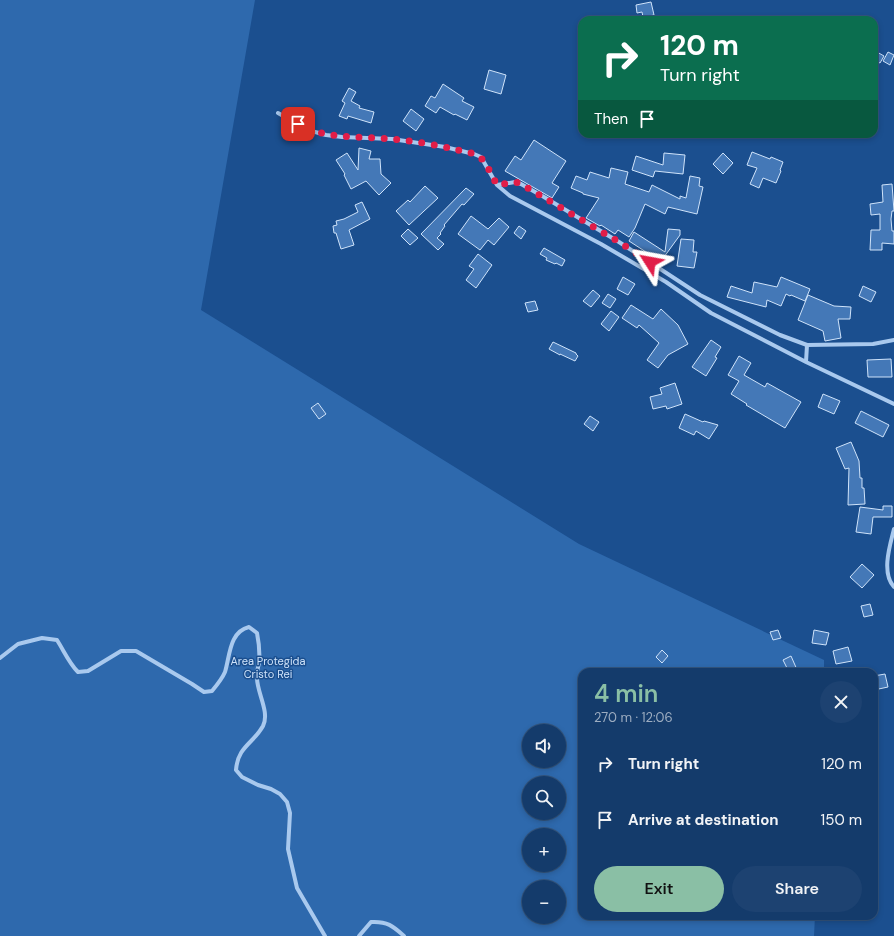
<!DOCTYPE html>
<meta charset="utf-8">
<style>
body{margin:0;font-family:"DM Sans",sans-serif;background:#1d4271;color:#f1f3f6;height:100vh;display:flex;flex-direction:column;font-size:15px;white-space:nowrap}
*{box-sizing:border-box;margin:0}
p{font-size:13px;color:#9dadc1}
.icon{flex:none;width:22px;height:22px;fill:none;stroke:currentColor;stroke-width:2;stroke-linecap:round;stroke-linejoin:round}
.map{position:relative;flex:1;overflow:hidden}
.sheet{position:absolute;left:578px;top:668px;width:300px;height:252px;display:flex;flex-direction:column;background:#143b6b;border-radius:12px;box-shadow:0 2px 6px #0003,0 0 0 1px #33557e}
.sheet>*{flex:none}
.guide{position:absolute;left:578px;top:16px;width:300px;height:122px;border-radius:12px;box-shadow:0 2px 6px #0003,0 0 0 1px #33557e;background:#0b6e4f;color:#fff;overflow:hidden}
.buttons{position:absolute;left:522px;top:724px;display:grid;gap:8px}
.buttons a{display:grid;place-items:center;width:44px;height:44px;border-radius:50%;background:#143b6b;box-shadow:0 2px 6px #0003,0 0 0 1px #33557e;font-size:20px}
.pin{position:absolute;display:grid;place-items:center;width:34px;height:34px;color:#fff;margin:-17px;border-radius:8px;box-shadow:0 2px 6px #0006}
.me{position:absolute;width:44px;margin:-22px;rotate:304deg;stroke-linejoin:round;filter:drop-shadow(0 0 3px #0008)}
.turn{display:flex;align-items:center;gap:14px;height:84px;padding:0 16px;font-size:18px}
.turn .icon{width:52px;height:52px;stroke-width:2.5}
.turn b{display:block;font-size:28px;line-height:34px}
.then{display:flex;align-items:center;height:38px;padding:0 16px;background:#0003;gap:8px;font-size:15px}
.round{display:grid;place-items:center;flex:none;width:42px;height:42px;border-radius:21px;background:#1d4271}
.headline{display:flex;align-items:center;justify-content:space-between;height:68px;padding:0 16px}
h1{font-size:24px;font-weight:600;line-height:30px;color:#8abfa5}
.primary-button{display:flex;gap:8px;margin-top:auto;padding:8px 16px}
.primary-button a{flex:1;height:46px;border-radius:24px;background:#8abfa5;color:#111;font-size:16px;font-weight:600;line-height:46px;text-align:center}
.primary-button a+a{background:#1d4271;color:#f1f3f6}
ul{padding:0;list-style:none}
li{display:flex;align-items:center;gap:12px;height:56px;padding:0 16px}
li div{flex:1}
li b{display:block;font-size:15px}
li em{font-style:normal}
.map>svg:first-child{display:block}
.green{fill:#2e69ad;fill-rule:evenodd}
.building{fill:#4478b7;stroke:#cfe3fa}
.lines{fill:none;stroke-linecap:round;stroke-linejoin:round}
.minor{stroke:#a9c9ee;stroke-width:4}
.route{stroke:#e11d48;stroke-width:7;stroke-dasharray:0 12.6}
.labels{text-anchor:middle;stroke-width:3;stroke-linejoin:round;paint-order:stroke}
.park-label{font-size:11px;fill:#cfe3fa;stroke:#1b4f8f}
</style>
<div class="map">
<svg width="894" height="936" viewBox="0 0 894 936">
<rect width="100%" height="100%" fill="#1b4f8f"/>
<path class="green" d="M 0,0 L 255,0 L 201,310 L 579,544 L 824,660 L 824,672 L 582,672 L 582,916 L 815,916 L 814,936 L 0,936 ZM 529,731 L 559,731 L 559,761 L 529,761 ZM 529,783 L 559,783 L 559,813 L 529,813 ZM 529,835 L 559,835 L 559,865 L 529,865 ZM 529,887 L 559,887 L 559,917 L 529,917 Z"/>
<path class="building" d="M 651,2 L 654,15 L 643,17 L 642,12 L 637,13 L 636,5 Z
M 877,52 L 884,56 L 880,63 L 874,60 Z
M 888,52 L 894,55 L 890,65 L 883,61 Z
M 489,70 L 506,75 L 501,94 L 484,89 Z
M 443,84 L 464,98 L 462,101 L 474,107 L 467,120 L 455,114 L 454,115 L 440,107 L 436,113 L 425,106 L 431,96 L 435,98 Z
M 349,88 L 356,92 L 351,101 L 360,106 L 359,108 L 374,112 L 371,123 L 348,116 L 347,119 L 339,116 L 345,103 L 342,101 Z
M 411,109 L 424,119 L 416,131 L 403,121 Z
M 534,140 L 566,161 L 552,183 L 559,187 L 552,198 L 505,171 L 515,156 L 521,160 Z
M 359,148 L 371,151 L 369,159 L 380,159 L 381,174 L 391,183 L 379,195 L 366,181 L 351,189 L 344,175 L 345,174 L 336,160 L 347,153 L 358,170 Z
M 752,152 L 770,159 L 771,157 L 783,162 L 780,170 L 781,171 L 776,183 L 763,178 L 759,188 L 750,184 L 757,168 L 747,165 Z
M 664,153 L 685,155 L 683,174 L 655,171 L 653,177 L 632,170 L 636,156 L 663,165 Z
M 723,153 L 733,163 L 723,174 L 713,164 Z
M 611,168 L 628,172 L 625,184 L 649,192 L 652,185 L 680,199 L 680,196 L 686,198 L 690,176 L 700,178 L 699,186 L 703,187 L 697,214 L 668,207 L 665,214 L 645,204 L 635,228 L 629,237 L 618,230 L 615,234 L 601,225 L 600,226 L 586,218 L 599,198 L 583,194 L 583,193 L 571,188 L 576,176 L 587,180 L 590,172 L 609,178 Z
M 892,184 L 894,211 L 892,211 L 891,219 L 892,231 L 894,231 L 894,244 L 882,243 L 882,250 L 870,250 L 871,230 L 880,230 L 880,214 L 871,215 L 870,204 L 883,202 L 882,185 Z
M 425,186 L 438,198 L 409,225 L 396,211 L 408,200 L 410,202 Z
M 466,188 L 474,194 L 464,205 L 462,204 L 444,225 L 445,226 L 440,233 L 441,234 L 437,238 L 444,244 L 438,250 L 421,234 Z
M 362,202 L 370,219 L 349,230 L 354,245 L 341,249 L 336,233 L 334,233 L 333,226 L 337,225 L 336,221 L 344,219 L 358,212 L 355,205 Z
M 471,216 L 488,229 L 499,218 L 509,227 L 494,245 L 488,240 L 480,250 L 458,234 Z
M 519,226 L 526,231 L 521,239 L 514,233 Z
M 408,229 L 418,238 L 410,245 L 401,236 Z
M 668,229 L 680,230 L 680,235 L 659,264 L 644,254 L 646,252 L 629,241 L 634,232 L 665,252 Z
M 681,239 L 694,240 L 693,252 L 697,252 L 694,268 L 677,266 Z
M 544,248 L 565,260 L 562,266 L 556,263 L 555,264 L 546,260 L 547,258 L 540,254 Z
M 478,254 L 492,265 L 476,288 L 466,280 L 474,269 L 469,266 Z
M 623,277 L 635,284 L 628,295 L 617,289 Z
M 781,277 L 810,289 L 805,301 L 791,295 L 790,296 L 786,294 L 781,306 L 767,300 L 766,307 L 727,297 L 731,286 L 752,293 L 754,282 L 777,287 Z
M 863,286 L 876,292 L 871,302 L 859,296 Z
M 593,290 L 600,296 L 591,307 L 583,301 Z
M 608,294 L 616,299 L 610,308 L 602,303 Z
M 808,295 L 834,306 L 851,307 L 850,319 L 838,319 L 841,338 L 825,341 L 823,331 L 798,320 Z
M 535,301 L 538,310 L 528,312 L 525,303 Z
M 631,305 L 653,319 L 661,309 L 678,325 L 688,344 L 668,355 L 658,368 L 647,360 L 659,343 L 639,325 L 637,328 L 622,318 Z
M 611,311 L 619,317 L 609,331 L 601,324 Z
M 711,340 L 721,347 L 715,357 L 717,358 L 706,376 L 692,367 Z
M 553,342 L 576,353 L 576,354 L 578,356 L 575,361 L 560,354 L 560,355 L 549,349 Z
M 739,356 L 751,363 L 744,375 L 765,387 L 767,383 L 801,402 L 785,428 L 746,405 L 747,404 L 731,394 L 739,381 L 728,375 Z
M 891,359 L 892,377 L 868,377 L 867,360 Z
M 675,383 L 682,404 L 667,409 L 666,406 L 653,409 L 650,397 L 662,394 L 660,388 Z
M 823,394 L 840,401 L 834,414 L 818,407 Z
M 318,403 L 326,414 L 319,419 L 311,408 Z
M 861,411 L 889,425 L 883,437 L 855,423 Z
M 685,414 L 703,422 L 704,421 L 718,425 L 709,439 L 696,431 L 694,435 L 679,428 Z
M 590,416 L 599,422 L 593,431 L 584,424 Z
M 851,442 L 859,461 L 860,478 L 862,478 L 862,488 L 864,488 L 865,504 L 848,505 L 849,468 L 845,469 L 836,448 Z
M 883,506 L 892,506 L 892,517 L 873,517 L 871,534 L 856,532 L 860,507 L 883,510 Z
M 862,564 L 874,575 L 862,588 L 850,577 Z
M 870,604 L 873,615 L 864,617 L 861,606 Z
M 778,630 L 781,638 L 773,640 L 770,632 Z
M 814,630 L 829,633 L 826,645 L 812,643 Z
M 848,647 L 852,661 L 836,664 L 833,651 Z
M 662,650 L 668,656 L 662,663 L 656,657 Z
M 791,656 L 798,672 L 789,672 L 783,660 Z
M 885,674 L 888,687 L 874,690 L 874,676 Z"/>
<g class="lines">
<path class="minor" d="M 278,113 L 308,130 L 326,135 L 342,137 L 392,139 L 445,147 L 474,154 L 481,157 L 497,185 L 510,196 L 601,244 L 666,282 L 711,313 L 806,362
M 497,185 L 515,182 L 521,184 L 544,197 L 619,242 L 700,295 L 780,335 L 807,345 L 873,344 L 894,340
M 807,345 L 806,362 L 894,404
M 894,529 C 890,545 881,573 894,587
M 0,658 L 18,644 L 42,638 L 57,640 C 64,651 69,663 78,672 L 88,671 L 121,651 L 136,651 L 192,684 L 204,692 L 212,691 C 217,685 222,679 225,672 C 230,656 229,632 249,627 L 257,633 C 259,643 260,653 259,663 C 258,668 256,673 257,678 C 257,693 270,712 263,726 C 253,744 238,746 236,770 L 242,777 L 258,785 L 271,789 L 280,794 L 287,802 L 290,813 L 288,849 L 297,888 L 325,936
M 359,936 L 371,922 C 387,921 393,926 404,936"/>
</g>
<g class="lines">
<path class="route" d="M 298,124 C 327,140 360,136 392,139 C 414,141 437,145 458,150 C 466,152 476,153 481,158 C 488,166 492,176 497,185 L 516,182 L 521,184 L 619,242 L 650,262"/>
</g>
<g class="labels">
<g class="park-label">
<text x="268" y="665">Area Protegida<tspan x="268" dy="13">Cristo Rei</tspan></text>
</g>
</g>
</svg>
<div class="buttons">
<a><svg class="icon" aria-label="sound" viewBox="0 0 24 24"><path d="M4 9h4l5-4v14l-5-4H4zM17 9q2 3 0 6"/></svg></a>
<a><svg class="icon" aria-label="search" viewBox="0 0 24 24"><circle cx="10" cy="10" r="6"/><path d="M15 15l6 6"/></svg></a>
<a>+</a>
<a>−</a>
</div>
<div class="pin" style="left:298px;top:124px;background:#d93025"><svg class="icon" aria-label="arrive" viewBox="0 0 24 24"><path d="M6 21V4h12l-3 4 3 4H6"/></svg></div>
<svg class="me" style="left:650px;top:262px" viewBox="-20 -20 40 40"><path d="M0-17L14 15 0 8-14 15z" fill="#e11d48" stroke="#fff" stroke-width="4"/></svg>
<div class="guide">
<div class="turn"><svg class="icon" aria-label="right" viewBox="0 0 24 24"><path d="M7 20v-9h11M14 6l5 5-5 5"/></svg><div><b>120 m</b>Turn right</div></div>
<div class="then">Then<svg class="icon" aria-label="arrive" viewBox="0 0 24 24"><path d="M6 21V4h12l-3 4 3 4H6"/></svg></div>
</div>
<section class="sheet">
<div class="headline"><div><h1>4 min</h1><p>270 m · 12:06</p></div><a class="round"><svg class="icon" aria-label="close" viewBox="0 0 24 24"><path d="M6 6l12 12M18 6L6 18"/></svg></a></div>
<ul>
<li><svg class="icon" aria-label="right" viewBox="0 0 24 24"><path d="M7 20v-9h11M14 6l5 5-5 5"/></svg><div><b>Turn right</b></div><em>120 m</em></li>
<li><svg class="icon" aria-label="arrive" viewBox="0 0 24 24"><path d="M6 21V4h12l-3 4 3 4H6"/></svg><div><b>Arrive at destination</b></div><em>150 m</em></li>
</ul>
<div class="primary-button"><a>Exit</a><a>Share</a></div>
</section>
</div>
